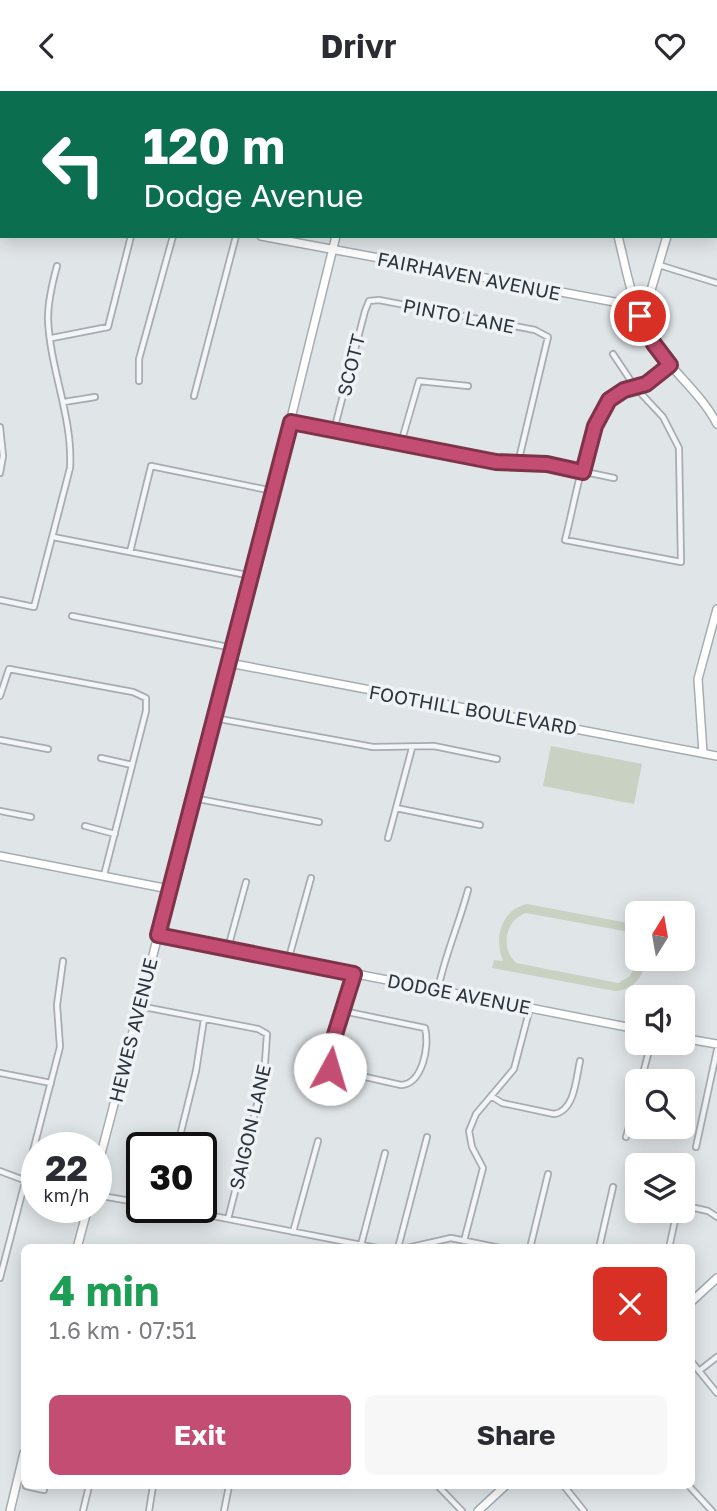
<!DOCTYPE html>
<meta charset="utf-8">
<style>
body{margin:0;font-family:"Golos Text",sans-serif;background:#f7f7f7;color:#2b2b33;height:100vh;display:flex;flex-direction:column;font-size:26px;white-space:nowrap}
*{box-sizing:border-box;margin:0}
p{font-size:23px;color:#7c7c81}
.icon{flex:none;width:38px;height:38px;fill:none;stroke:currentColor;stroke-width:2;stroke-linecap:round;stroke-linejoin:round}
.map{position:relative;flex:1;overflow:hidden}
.panel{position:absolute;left:21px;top:1153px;width:674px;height:245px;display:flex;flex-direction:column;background:#fff;border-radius:10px;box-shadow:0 4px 18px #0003}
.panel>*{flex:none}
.hud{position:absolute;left:0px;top:0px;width:718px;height:147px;box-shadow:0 4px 18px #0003;background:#0b6e4f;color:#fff;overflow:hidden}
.needle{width:46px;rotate:11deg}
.fabs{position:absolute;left:625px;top:810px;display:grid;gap:14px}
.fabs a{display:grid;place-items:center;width:70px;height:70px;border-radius:10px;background:#fff;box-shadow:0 4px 18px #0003;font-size:35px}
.speed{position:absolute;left:21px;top:1041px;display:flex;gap:14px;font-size:35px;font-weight:700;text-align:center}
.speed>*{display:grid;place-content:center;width:91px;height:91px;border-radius:50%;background:#fff;box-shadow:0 4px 18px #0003;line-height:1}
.speed small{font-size:18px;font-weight:400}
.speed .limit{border:4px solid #111;border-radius:10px;background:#fff;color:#111}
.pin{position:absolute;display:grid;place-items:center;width:60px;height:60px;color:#fff;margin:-30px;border:4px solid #fff;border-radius:50%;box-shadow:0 2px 7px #0007}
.me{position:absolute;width:77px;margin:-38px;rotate:6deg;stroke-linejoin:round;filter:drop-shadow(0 0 5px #0008)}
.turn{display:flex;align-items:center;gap:24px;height:147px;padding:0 28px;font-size:32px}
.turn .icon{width:91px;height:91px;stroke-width:2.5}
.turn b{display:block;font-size:49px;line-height:60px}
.round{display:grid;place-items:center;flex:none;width:74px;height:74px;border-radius:10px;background:#f7f7f7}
.overview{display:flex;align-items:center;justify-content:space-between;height:119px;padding:0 28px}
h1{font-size:42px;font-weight:700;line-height:52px;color:#1e9e55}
.primary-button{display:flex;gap:14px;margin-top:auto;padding:14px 28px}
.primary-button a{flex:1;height:80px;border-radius:10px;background:#c44e73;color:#fff;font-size:28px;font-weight:700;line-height:80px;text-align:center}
.primary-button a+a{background:#f7f7f7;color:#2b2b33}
header{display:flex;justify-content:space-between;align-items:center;height:91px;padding:0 28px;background:#fff;font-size:32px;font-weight:700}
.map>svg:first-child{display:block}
.green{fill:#c8d1c2}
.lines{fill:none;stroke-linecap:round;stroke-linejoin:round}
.stream{stroke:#9eb8c6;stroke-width:2}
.street-casing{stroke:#a6adb2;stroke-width:8}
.secondary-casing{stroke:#a6adb2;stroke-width:10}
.primary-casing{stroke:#a0abb3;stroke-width:10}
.street{stroke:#f3f5f7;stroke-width:4.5}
.secondary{stroke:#fff;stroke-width:7}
.primary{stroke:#fff;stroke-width:7}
.route-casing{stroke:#7f334b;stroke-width:18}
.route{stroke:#c44e73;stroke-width:12}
.labels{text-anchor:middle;stroke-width:7;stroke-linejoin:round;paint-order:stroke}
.street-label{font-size:19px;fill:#2a353e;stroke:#f0f3f6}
</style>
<header><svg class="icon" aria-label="back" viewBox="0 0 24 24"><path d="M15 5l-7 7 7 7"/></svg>Drivr<svg class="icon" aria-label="heart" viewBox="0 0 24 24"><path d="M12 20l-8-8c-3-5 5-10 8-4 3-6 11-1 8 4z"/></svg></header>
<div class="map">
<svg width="717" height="1420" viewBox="0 0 717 1420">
<rect width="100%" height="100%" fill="#e0e5e8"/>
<path class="green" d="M 551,655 L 642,673 L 634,713 L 543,695 Z
M 527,813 L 628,832 L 637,838 L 637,853 L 633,845 L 624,840 L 526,822 C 505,829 500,857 516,872 L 618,892 L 630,885 L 638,868 L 646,868 C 643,886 634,899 615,900 L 492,877 L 494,869 L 503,870 C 494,848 500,819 527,813 Z"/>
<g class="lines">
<path class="stream" d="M 128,2 L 129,0
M 0,41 L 2,41"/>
<g class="street-casing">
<path id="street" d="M 259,0 L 268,2
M 181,2 L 182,0
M 253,2 L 254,0
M 620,2 L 621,0
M 0,109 L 2,100
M 659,174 L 717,192
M 52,247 L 108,236 L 131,145
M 613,263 L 635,296 L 663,326 L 679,357 L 681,471 L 565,449 C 574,416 588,329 611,307 C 621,297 634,297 646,293 L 670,274
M 139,290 L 139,268 L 173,145
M 194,305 L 236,145
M 64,311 L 95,306
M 291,331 L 496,371 L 547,373 L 614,387
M 0,336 L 3,365 L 0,382
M 334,339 L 365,220 L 369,210 L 379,209 L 535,239 L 548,246 L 518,372
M 401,352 L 419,290 L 468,295
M 53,446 L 252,485
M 130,461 L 151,375 L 273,400
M 0,509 L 34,516 L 70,377 C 73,326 50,279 48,228 C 48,210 52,193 57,175
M 72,525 L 233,557
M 0,605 L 9,578 L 133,601 L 146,607 L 146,620 L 104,784
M 214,627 L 373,656 L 434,655 L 497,668
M 0,649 L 48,658
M 101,667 L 132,674
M 193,707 L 319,731
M 396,717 L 480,734
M 0,720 L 31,726
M 85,735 L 115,743
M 388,747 L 412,657
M 228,857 L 246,791
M 288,870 L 311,787
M 438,898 C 445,864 459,833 468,799
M 139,915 L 258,938 L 267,943 L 264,986 L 228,1128
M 343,920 L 425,937 C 430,956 422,993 401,994 L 330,978 L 327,969 Z
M 343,920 L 354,883
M 0,982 L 51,992
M 641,990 L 651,952
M 491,1005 L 502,1012 L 554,1023 C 575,1020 576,987 580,970
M 626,1046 L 637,1008
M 696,1056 L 717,959
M 177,1057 L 196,980 L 204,928
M 0,1080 L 37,1094
M 96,1104 L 142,1112
M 682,1114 L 708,1120 L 717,1126
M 167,1116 L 377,1157
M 293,1141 L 318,1050
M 464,1150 L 483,1077 L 472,1056 L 469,1040 L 476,1023 L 514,978 L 530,917
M 361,1154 L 385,1062
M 398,1157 L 427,1046
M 407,1157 L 451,1147 L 500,1157
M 530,1157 L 548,1083
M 599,1157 L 613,1096
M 669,1157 L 677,1120
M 0,1187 L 60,956 L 57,914 L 63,870
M 691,1270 L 717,1302
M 699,1280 L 717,1266
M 26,1395 L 44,1399
M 438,1395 L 462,1420
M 564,1395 L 584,1420
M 689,1395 L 712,1420
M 83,1420 L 89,1395
M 149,1420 L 153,1395
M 224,1420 L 229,1395"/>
</g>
<g class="secondary-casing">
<path id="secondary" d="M 21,2 L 22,0
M 368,2 L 368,0
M 711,2 L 711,0
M 0,95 L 2,95
M 261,145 L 636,215 L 649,206 L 667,145
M 618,145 C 627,181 633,221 654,252 C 672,281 701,302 717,333
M 229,572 L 717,665
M 703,662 L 698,588 L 717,518
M 0,765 L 169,798
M 158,844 L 637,938
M 682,947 L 717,953
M 96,1082 L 252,485 L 336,145
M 77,1157 L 88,1116
M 10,1420 L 24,1362"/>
</g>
<g class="primary-casing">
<path id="primary" d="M 691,1211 L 717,1187
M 478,1420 L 505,1395"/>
</g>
<use href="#street" class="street"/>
<use href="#secondary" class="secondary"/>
<use href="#primary" class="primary"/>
</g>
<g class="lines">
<g class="route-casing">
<path id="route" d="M 330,978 L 327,969 L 354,883 L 158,844 L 291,331 L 496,371 L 547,373 L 583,381 L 595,335 L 609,309 L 624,299 L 646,293 L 670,274 L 654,253 L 640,225"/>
</g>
<use href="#route" class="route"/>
</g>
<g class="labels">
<g class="street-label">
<text transform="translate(469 185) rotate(11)" y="7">FAIRHAVEN AVENUE</text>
<text transform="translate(459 225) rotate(11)" y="7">PINTO LANE</text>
<text transform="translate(351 274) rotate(-76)" y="7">SCOTT</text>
<text transform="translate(473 619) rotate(10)" y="7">FOOTHILL BOULEVARD</text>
<text transform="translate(459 903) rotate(11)" y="7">DODGE AVENUE</text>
<text transform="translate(133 939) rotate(-76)" y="7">HEWES AVENUE</text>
<text transform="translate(250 1036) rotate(-77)" y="7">SAIGON LANE</text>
</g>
</g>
</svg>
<div class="fabs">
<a><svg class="needle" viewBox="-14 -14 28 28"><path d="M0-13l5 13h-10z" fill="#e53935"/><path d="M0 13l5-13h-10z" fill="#7c7c81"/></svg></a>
<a><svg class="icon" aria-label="sound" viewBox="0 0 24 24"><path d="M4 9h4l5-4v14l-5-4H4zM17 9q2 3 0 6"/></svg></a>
<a><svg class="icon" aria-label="search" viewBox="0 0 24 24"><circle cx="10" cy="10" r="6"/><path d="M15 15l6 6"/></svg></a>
<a><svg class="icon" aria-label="layers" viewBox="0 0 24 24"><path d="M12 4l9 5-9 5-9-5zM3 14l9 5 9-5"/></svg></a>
</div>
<div class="speed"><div>22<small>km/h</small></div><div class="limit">30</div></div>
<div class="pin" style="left:640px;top:225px;background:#d93025"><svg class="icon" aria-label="arrive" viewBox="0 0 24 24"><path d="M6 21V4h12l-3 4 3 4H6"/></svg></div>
<svg class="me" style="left:330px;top:978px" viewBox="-20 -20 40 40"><circle r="19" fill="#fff"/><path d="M0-13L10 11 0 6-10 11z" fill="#c44e73"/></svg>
<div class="hud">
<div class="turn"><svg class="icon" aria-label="left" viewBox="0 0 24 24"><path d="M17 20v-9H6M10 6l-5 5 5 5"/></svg><div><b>120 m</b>Dodge Avenue</div></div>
</div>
<section class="panel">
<div class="overview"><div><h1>4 min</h1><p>1.6 km · 07:51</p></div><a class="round" style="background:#d93025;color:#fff"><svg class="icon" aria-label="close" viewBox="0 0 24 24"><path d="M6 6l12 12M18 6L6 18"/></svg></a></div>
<div class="primary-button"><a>Exit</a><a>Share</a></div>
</section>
</div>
